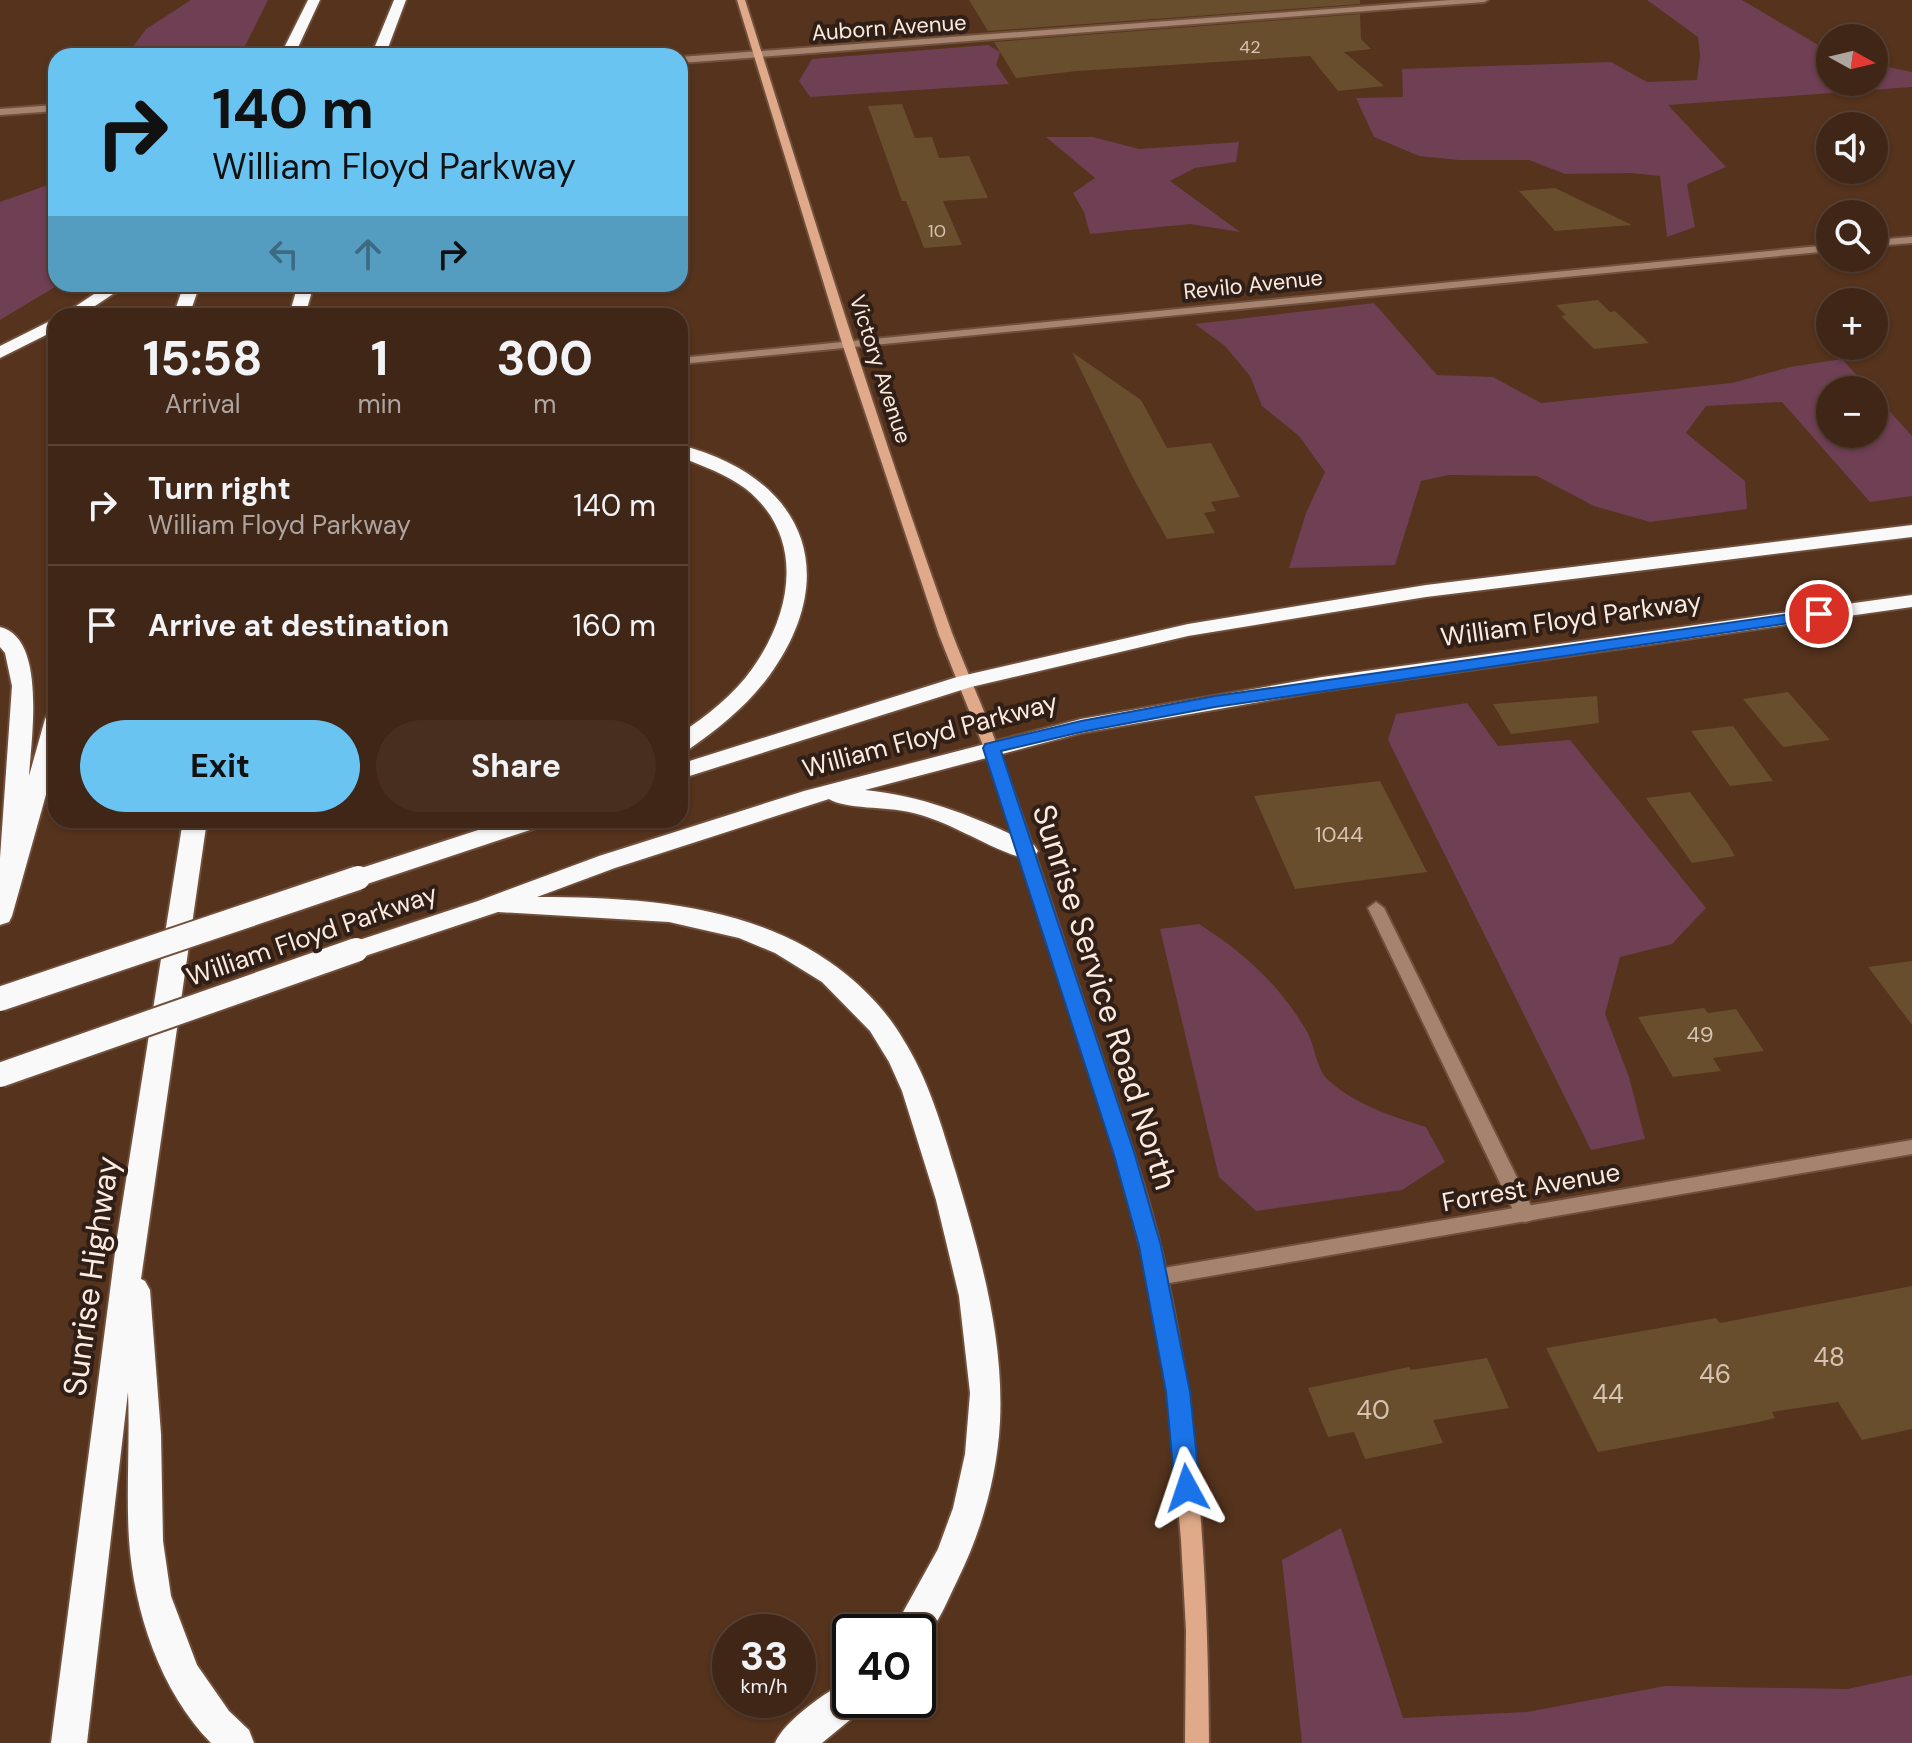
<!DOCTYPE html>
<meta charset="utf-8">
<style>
body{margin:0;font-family:"DM Sans",sans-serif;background:#472e1f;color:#f1f3f6;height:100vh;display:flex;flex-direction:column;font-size:30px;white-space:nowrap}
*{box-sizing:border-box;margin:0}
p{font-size:26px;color:#aea5a1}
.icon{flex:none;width:44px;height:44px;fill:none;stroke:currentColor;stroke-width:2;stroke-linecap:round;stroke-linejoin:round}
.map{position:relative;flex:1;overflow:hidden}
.drawer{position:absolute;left:48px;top:308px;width:640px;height:520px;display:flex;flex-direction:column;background:#402616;border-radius:24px;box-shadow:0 2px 6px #0004,0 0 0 2px #594335}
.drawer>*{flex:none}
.top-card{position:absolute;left:48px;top:48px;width:640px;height:244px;border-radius:24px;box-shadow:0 2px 6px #0004,0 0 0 2px #594335;background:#69c4f1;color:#111;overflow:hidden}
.needle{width:52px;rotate:98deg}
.tools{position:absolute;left:1816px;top:24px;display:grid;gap:16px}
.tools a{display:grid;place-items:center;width:72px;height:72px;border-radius:50%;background:#402616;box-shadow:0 2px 6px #0004,0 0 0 2px #594335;font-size:40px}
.speed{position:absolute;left:712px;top:1614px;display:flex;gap:16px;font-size:40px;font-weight:700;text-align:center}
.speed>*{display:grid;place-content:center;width:104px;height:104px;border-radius:50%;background:#402616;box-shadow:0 2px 6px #0004,0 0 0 2px #594335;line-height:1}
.speed small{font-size:20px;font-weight:400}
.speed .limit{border:4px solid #111;border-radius:12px;background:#fff;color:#111}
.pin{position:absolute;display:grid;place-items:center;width:68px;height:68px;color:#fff;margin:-34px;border:4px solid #fff;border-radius:50%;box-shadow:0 2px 8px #0007}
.me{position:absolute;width:88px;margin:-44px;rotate:355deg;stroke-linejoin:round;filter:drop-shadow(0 0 6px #0008)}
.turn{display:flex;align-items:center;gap:28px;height:168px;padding:0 32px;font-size:36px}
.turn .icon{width:104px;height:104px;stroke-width:2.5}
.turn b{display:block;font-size:56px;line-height:68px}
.lanes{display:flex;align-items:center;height:76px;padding:0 32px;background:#0003;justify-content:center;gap:40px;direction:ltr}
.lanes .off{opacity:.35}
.eta{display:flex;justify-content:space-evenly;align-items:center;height:136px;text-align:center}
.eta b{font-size:48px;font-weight:700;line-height:56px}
.action{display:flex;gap:16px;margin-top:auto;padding:16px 32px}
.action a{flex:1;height:92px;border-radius:48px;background:#69c4f1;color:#111;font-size:32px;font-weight:700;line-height:92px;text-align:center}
.action a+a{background:#472e1f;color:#f1f3f6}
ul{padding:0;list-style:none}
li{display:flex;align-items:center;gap:24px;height:120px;padding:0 32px;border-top:2px solid #594335}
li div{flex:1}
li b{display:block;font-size:30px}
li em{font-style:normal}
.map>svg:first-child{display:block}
.green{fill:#6f3f54}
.building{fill:#684e2c}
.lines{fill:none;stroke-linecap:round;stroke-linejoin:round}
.lane-casing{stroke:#70503c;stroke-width:4}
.street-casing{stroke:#70503c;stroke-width:4}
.secondary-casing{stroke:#70503c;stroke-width:4}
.highway-casing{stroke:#70503c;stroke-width:4}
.lane{fill:#a5836f;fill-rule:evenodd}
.street{fill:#a5836f;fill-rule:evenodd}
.secondary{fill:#e0aa8a;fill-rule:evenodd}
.highway{fill:#f9f9f9;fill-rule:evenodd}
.highway-bridge-casing{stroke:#70503c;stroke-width:28;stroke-linecap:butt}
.highway-bridge{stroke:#f9f9f9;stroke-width:24}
.route{fill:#1a73e8;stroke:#114b97;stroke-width:2}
.labels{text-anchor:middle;stroke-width:8;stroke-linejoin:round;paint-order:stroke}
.far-number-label{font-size:18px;fill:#d7c3b2}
.far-street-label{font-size:22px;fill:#fceadf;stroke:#2f1f16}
.number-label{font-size:22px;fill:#d7c3b2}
.street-label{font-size:26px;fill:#fceadf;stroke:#2f1f16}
.near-number-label{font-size:26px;fill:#d7c3b2}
.near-street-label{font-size:32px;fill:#fceadf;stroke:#2f1f16}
</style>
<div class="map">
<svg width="1912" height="1743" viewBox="0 0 1912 1743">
<rect width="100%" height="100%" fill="#55331d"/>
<path class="green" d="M 191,0 L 268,0 L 240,56 L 133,56 L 130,51 L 146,29 Z
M 1647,0 L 1742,0 L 1830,52 L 1830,82 L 1874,82 L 1874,64 L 1912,72 L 1912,87 L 1668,105 L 1726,167 L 1687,184 L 1695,227 L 1667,237 L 1660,176 L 1631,173 L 1565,174 L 1529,160 L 1459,160 L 1419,156 L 1374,137 L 1356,98 L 1403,97 L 1402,69 L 1611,62 L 1647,82 L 1697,80 L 1700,56 L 1698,37 Z
M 988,45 L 1000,52 L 996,65 L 1009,84 L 810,97 L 799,81 L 812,59 Z
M 1046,137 L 1093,137 L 1139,149 L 1239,142 L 1236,162 L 1195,168 L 1170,181 L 1240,232 L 1190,224 L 1090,234 L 1084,212 L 1073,193 L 1095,178 Z
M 56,182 L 56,284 L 60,284 L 0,320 L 0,202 Z
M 1374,303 L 1437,375 L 1493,377 L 1541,403 L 1732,383 L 1790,367 L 1842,359 L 1870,390 L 1830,390 L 1830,434 L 1874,434 L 1874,394 L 1912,436 L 1912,496 L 1870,502 L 1782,402 L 1706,406 L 1686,433 L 1745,481 L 1747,509 L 1650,522 L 1594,506 L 1537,476 L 1449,475 L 1421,481 L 1395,565 L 1289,568 L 1306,513 L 1325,472 L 1299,436 L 1262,406 L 1250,376 L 1225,346 L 1195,324 Z
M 1467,703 L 1498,746 L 1570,740 L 1706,908 L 1672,944 L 1620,957 L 1605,1014 L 1629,1077 L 1645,1139 L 1591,1150 L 1388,740 L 1396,714 Z
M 1199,924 C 1243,952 1279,984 1306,1030 C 1315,1044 1316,1069 1328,1080 C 1356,1105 1391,1116 1426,1127 L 1445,1162 L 1402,1190 L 1256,1211 L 1219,1177 L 1160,929 Z
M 1341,1528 L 1403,1718 L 1527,1712 L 1665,1686 L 1848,1689 L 1912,1675 L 1912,1743 L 1302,1743 L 1282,1560 Z"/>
<path class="building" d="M 969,0 L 1360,0 L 1360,4 L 988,31 Z
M 1360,14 L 1361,39 L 1371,49 L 1344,52 L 1384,86 L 1338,91 L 1310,56 L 1077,71 L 1016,78 L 994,42 Z
M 902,104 L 915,138 L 932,137 L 939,158 L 969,156 L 988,198 L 943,201 L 962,245 L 924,248 L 906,201 L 902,201 L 868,106 Z
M 1555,188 L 1632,225 L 1555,231 L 1519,191 Z
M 1598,300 L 1610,312 L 1615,311 L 1649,343 L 1594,349 L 1561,316 L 1566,315 L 1556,305 Z
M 1072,352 L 1141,400 L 1167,448 L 1211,443 L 1240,497 L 1211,502 L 1216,511 L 1204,513 L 1215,533 L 1167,539 L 1132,476 Z
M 1788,692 L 1830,740 L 1783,747 L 1743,699 Z
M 1597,696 L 1599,723 L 1511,734 L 1493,704 Z
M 1733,726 L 1773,781 L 1730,786 L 1691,731 Z
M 1380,781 L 1427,872 L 1295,889 L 1254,796 Z
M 1690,792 L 1728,844 L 1735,856 L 1692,863 L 1646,798 Z
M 1912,961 L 1912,1025 L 1868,967 Z
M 1704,1008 L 1708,1013 L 1736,1009 L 1764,1051 L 1713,1058 L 1721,1071 L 1673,1077 L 1638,1017 Z
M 1912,1286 L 1912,1429 L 1862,1440 L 1838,1402 L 1772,1412 L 1775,1418 L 1759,1422 L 1598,1452 L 1546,1348 L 1716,1318 L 1720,1323 Z
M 1487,1358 L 1509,1408 L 1433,1420 L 1443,1443 L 1365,1459 L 1354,1432 L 1328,1437 L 1308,1388 L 1409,1367 L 1411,1370 Z"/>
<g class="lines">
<g class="lane-casing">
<path id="lane" d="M 1376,902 L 1384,908 L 1535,1214 L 1532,1220 L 1525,1222 L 1518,1220 L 1515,1214 L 1368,908 Z"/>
</g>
<g class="street-casing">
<path id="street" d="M 1451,0 L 1488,0 L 1484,2 L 680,63 L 680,57 Z
M 56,105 L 56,111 L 0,115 L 0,109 Z
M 1912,237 L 1912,243 L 1874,246 L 1874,240 Z
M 1830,245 L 1830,251 L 680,364 L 680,358 Z
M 1912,1140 L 1912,1154 L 1158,1285 L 1151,1283 L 1148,1277 L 1151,1271 L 1158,1269 Z"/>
</g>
<g class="secondary-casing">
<path id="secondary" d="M 737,0 L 745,0 C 812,211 877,424 952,633 C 967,672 985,711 999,751 C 1036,851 1067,953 1101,1054 C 1125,1128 1153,1204 1168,1281 C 1200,1433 1208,1588 1209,1743 L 1185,1743 L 1186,1630 L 1181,1540 L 1168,1392 L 1148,1277 L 1116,1155 L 1018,851 L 984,748 L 939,635 L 842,343 Z"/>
</g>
<g class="highway-casing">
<path id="highway" d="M 308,0 L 320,0 L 294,56 L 280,56 Z
M 394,0 L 406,0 L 385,56 L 371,56 Z
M 109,284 L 128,284 L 80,316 L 61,316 Z
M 184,284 L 200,284 L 189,316 L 173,316 Z
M 298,284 L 314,284 L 305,316 L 289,316 Z
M 56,318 L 56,330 L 0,358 L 0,346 Z
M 680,445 C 802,476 845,571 769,676 C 747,706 718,729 688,750 L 680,752 L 680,734 C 706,716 734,695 752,669 C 792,613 806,537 746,489 C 726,474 703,466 680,457 Z
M 1912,525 L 1912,537 L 1426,597 L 1188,636 L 971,687 L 680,779 L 680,764 L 957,677 L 1188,624 L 1426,585 Z
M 1912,595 L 1912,607 L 1322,691 L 1081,733 L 865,790 C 926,796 980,819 1034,845 L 1038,851 L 1034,857 L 1026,859 C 986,848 951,821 909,812 C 889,807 844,809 829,799 L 615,868 L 537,897 C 644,897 762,905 847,975 C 869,993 889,1015 903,1039 C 929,1080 942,1127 956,1173 C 980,1254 1004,1336 1000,1422 C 997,1476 982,1530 958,1579 C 948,1599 936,1631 918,1645 L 918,1632 L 892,1632 L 938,1549 L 953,1508 L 965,1454 L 970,1393 L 959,1296 L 936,1200 L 902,1091 L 889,1062 L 870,1031 L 822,982 L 775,953 L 739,938 L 669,922 L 498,912 L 356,959 L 347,956 L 343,950 L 347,944 L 478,901 L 599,856 L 804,791 L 1081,719 L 1322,677 Z
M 0,627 C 47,638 31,740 29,776 L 45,719 L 48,714 L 56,712 L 56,759 L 12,916 L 9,922 L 0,925 L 0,858 L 12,686 L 5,653 L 0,647 Z
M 183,820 L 207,820 L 141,1279 L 145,1281 L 150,1290 L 161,1434 L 163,1541 L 171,1596 L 197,1665 L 229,1711 L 249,1730 L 254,1743 L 211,1743 C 160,1691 134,1611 129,1540 C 126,1491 130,1441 128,1392 L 87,1743 L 51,1743 L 117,1237 Z
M 509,820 L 546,820 L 542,826 L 367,884 L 358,886 L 349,884 L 346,878 L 349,872 Z
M 850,1680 L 850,1700 L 867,1700 L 862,1710 L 822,1743 L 775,1743 C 784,1721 828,1690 850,1680 Z"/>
</g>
<use href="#lane" class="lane"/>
<use href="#street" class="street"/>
<use href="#secondary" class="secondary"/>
<use href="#highway" class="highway"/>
<g class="highway-bridge-casing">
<path id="highway-bridge" d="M 0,999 L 358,878
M 0,1075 L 356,950"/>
</g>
<use href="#highway-bridge" class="highway-bridge"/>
</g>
<path class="route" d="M 1819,610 L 1827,614 L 1825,618 L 1215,707 L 1081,732 L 1001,751 L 1135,1155 L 1161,1246 L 1190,1392 L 1200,1488 L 1196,1496 L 1187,1499 L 1179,1496 L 1175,1488 L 1166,1392 L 1139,1246 L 1114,1155 L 983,748 L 985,744 L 1081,721 L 1215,696 Z"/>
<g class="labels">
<g class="far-number-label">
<text x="1250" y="53">42</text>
<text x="937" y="237">10</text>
</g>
<g class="far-street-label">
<text transform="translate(889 27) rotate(-4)" y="8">Auborn Avenue</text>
<text transform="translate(1253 284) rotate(-6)" y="8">Revilo Avenue</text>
<text transform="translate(881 369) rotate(72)" y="8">Victory Avenue</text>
</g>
<g class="number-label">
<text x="1339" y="842">1044</text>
<text x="1700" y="1042">49</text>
</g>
<g class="street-label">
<text transform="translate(1571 619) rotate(-8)" y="9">William Floyd Parkway</text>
<text transform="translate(930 735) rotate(-15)" y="9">William Floyd Parkway</text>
<text transform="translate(312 935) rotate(-19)" y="9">William Floyd Parkway</text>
<text transform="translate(1531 1187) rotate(-10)" y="9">Forrest Avenue</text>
</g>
<g class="near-number-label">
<text x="1829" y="1366">48</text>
<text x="1715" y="1383">46</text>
<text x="1608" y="1403">44</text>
<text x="1373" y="1419">40</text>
</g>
<g class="near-street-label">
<text transform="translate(1105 997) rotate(72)" y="11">Sunrise Service Road North</text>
<text transform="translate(91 1276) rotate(-82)" y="11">Sunrise Highway</text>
</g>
</g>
</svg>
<div class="tools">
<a><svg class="needle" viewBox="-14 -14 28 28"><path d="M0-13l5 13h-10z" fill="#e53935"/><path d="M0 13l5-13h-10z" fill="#aea5a1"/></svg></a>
<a><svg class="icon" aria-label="sound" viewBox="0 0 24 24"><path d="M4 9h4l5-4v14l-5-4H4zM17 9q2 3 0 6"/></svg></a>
<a><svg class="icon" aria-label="search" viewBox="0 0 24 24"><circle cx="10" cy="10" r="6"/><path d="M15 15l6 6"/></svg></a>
<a>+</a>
<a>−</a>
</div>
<div class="speed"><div>33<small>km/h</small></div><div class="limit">40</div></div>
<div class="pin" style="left:1819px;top:614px;background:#d93025"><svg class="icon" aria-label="arrive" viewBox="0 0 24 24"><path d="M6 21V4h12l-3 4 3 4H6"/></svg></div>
<svg class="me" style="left:1187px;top:1488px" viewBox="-20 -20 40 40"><path d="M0-17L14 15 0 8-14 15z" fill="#1a73e8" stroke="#fff" stroke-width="4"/></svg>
<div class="top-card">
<div class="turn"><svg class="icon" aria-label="right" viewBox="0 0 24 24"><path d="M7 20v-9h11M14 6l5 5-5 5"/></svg><div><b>140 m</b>William Floyd Parkway</div></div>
<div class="lanes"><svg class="icon off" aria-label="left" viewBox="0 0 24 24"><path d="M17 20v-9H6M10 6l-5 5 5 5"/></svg><svg class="icon off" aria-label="ahead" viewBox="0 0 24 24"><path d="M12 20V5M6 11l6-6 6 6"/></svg><svg class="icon" aria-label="right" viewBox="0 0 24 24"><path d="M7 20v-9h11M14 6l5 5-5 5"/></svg></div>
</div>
<section class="drawer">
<div class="eta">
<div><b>15:58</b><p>Arrival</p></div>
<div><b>1</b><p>min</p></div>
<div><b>300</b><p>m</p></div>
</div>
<ul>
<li><svg class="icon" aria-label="right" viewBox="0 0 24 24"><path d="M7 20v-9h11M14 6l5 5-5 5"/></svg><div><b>Turn right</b><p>William Floyd Parkway</p></div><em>140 m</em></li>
<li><svg class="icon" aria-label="arrive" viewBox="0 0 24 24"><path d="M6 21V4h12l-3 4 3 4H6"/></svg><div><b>Arrive at destination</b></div><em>160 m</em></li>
</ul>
<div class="action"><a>Exit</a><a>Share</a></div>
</section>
</div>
